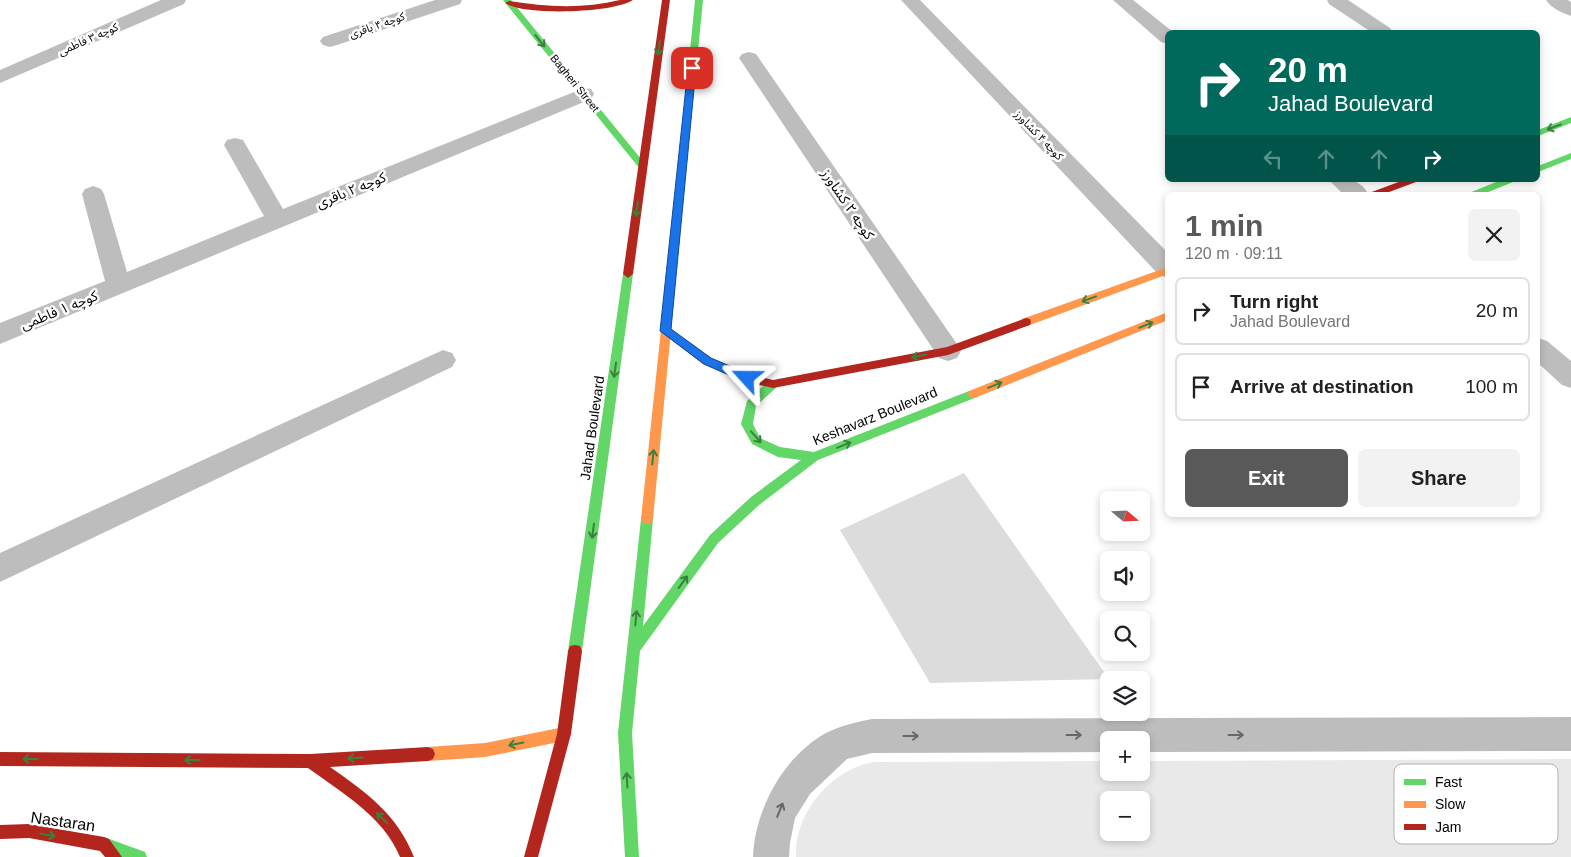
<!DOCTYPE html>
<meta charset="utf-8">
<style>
body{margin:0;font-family:Arial,"Noto Sans Arabic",sans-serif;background:#f2f2f2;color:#202124;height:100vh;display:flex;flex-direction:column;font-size:19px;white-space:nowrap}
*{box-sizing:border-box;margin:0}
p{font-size:16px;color:#757577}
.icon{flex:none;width:28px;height:28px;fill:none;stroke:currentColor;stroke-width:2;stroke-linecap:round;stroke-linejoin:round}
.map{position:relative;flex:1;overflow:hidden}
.details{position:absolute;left:1165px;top:192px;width:375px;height:325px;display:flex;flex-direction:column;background:#fff;border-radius:8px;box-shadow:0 2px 8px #0003}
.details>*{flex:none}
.banner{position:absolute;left:1165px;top:30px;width:375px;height:152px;border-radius:8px;box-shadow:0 2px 8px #0003;background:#00695c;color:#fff;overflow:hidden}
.needle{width:32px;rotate:109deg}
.controls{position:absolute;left:1100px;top:491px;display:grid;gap:10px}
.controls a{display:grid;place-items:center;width:50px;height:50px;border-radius:8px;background:#fff;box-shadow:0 2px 8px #0003;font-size:25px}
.pin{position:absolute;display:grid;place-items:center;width:42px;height:42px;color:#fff;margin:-21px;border-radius:10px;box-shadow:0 2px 8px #0006}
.me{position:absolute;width:55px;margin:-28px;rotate:294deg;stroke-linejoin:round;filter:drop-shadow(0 0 4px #0008)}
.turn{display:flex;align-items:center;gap:18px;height:105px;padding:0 20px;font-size:22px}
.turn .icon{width:65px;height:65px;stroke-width:2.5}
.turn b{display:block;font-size:35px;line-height:42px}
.lanes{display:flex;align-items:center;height:48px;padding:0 20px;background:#0003;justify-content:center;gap:25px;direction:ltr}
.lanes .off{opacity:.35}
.round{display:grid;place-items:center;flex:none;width:52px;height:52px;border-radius:8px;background:#f2f2f2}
.head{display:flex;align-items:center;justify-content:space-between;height:85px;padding:0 20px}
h1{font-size:30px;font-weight:800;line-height:38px;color:#595959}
.button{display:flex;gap:10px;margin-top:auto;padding:10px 20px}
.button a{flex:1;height:58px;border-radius:8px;background:#595959;color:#fff;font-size:20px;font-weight:800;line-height:58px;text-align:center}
.button a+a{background:#f2f2f2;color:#202124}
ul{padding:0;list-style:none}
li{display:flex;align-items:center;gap:15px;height:68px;margin:0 10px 8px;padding:0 10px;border:2px solid #e0e0e0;border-radius:8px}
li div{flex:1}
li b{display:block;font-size:19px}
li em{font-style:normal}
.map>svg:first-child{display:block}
.green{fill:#e9e9e9;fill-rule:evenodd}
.building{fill:#dcdcdc}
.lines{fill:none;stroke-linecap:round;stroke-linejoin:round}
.street{fill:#bdbdbd;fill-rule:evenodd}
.fast{fill:#63d668;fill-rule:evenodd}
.slow{fill:#ff974d;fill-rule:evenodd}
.jam{fill:#b3261e;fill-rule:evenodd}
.oneway{stroke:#3b803e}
.oneway2{stroke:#686868}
.route{fill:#1a73e8;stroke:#114b97}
.labels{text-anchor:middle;stroke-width:5;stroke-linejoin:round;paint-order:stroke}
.far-street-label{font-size:11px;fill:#000;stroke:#fff}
.street-label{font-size:14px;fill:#000;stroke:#fff}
.near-street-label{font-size:16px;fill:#000;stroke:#fff}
.key{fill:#fff;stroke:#b2b2b2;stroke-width:1}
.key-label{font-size:14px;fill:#000}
</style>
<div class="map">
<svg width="1571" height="857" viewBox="0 0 1571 857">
<rect width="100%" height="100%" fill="#fff"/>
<path class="green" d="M 1571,759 L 1571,857 L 796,857 C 794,813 832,768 875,762 L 1109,761 L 1109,772 L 1141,772 L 1141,761 ZM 1109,800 L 1141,800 L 1141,832 L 1109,832 Z"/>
<path class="building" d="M 964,473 L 1109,679 L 930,683 L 840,530 Z"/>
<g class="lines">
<path class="street" d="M 161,0 L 186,0 L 184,4 L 0,83 L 0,70 Z
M 435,0 L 462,0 L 460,4 L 337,45 L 330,47 L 323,45 L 320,41 L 323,37 Z
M 901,0 L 920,0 L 1168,253 L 1168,278 L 1159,275 Z
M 1113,0 L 1133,0 L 1173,32 L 1168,32 L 1168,44 L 1161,42 Z
M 1327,0 L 1348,0 L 1390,28 L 1393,32 L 1371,32 L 1329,4 Z
M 1546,0 L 1568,0 L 1571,2 L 1571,16 C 1562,13 1551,8 1546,0 Z
M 749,52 L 756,54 L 957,344 L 961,351 L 957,358 L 948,361 L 939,358 L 739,58 L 742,54 Z
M 584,88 L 591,89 L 594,94 L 591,99 L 0,344 L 0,323 L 105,281 L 82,194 L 85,189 L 93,186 L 101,189 L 104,194 L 127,272 L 264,216 L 224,145 L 227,140 L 235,138 L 243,140 L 283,209 Z
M 1329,180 C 1347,180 1359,177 1369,195 L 1344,195 Z
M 1538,338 L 1547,341 L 1571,361 L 1571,388 L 1562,385 L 1538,363 Z
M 443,350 L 452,353 L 456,360 L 452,367 L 0,582 L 0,553 Z
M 1571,717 L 1571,751 L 1141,752 L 1141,740 L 1109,740 L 1109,752 L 872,753 L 847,759 L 810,794 L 795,818 L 790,843 L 789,857 L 753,857 C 755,810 782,759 824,734 C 839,726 856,722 872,719 Z"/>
<path class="fast" d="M 503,0 L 511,0 L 646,165 L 646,169 L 640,169 Z
M 695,0 L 703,0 L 690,131 L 686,134 L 682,131 Z
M 1571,117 L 1571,123 L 1538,136 L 1538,130 Z
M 1571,153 L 1571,159 L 1538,172 L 1538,166 Z
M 1501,180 L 1515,180 L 1513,182 L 1481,195 L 1467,195 L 1469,193 Z
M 628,270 L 633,274 L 582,651 L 580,656 L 575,657 L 570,656 L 568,651 L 623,274 Z
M 773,380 L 777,381 L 778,384 L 777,387 L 756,406 L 753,424 L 760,438 L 780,447 L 814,452 L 969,391 L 977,391 L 978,394 L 977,397 L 818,460 L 759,505 L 718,543 L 640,651 L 632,733 L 639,857 L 625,857 L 618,733 L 641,519 L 643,515 L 647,514 L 651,515 L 653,519 L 643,626 L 710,535 L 751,497 L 801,460 L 778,457 L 752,444 L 741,424 L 747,401 L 769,381 Z
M 104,837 L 145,852 L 147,857 L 119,857 L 99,849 L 97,844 L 99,839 Z"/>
<path class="slow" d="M 686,128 L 690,131 L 653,519 L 651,523 L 647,524 L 643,523 L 641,519 L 682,131 Z
M 1168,267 L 1168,274 L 1030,325 L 1026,326 L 1021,322 L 1022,319 Z
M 1168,312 L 1168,320 L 977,397 L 969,397 L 968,394 L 969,391 Z
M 564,727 L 569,729 L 571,734 L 569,739 L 564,741 L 485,757 L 428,761 L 423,759 L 421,754 L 423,749 L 428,747 L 485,743 Z"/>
<path class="jam" d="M 620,0 L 633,0 C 614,13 524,16 505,3 L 509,1 C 546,7 583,9 620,0 Z
M 662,0 L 670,0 L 633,274 L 628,278 L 623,274 Z
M 1404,180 L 1418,180 L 1416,182 L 1381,195 L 1367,195 L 1369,193 Z
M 1026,318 L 1030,319 L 1031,322 L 1030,325 L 948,355 L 773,388 L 743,381 L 703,364 L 660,331 L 661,328 L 669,328 L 711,358 L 749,374 L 773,380 L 947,347 Z
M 575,645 L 580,646 L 582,651 L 571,734 L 538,857 L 524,857 L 557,734 L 568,651 L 570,646 Z
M 428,747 L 433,749 L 435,754 L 433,759 L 428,761 L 330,767 C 367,793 397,814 414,857 L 400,857 C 384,817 341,792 308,768 L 0,766 L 0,752 L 310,754 Z
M 29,824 L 104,837 L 109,839 L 122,857 L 105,857 L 100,851 L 29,838 L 0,839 L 0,825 Z"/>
</g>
<defs><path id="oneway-shaft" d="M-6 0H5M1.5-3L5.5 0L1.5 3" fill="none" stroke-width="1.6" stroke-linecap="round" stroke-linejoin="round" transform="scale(1.25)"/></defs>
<g class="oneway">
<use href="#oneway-shaft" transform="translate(540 41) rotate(51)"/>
<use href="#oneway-shaft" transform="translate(659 48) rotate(98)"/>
<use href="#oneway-shaft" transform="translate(1554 127) rotate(159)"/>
<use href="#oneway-shaft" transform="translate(637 209) rotate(98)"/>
<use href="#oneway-shaft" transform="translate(1089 299) rotate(160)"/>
<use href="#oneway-shaft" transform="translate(1146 325) rotate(-22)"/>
<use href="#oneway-shaft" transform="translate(919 356) rotate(169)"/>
<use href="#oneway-shaft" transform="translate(615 370) rotate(98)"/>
<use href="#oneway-shaft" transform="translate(995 385) rotate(-22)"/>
<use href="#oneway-shaft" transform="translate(756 437) rotate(49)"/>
<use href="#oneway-shaft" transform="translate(844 445) rotate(-22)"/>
<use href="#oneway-shaft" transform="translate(653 457) rotate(-84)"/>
<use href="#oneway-shaft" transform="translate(593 531) rotate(98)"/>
<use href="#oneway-shaft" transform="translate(683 582) rotate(-54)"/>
<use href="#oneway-shaft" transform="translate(636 618) rotate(-84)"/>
<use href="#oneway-shaft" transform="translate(516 744) rotate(169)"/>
<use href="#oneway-shaft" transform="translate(355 758) rotate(176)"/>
<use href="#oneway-shaft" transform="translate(30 759) rotate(-180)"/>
<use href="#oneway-shaft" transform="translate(192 760) rotate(-180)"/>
<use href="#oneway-shaft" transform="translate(627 780) rotate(-93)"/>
<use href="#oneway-shaft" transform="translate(382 818) rotate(-136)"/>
<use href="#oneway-shaft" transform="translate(48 835) rotate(9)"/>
</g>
<g class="oneway2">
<use href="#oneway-shaft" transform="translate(1074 735)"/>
<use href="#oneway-shaft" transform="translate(1236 735)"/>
<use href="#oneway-shaft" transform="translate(911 736)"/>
<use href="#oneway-shaft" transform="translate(780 810) rotate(-68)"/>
</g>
<path class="route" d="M 692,66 L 696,68 L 671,329 L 711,358 L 751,375 L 753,378 L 751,381 L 747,383 L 704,364 L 660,331 L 688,68 Z"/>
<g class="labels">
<g class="far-street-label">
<text transform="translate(377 25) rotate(-19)" y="4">کوچه ۴ باقری</text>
<text transform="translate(88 39) rotate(-24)" y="4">کوچه ۳ فاطمی</text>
<text transform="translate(575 83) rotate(51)" y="4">Bagheri Street</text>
<text transform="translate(1039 135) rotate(46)" y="4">کوچه ۴ کشاورز</text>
</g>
<g class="street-label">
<text transform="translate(351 190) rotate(-22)" y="5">کوچه ۲ باقری</text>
<text transform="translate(848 204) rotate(56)" y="5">کوچه ۲ کشاورز</text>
<text transform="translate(59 310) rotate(-22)" y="5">کوچه ۱ فاطمی</text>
<text transform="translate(875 416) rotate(-22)" y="5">Keshavarz Boulevard</text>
<text transform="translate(592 428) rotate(-82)" y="5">Jahad Boulevard</text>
</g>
<g class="near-street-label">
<text transform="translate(63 821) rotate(8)" y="6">Nastaran</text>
</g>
</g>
<rect x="1394" y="764" width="164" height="80" rx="8" class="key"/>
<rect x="1404" y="779" width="22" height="6" fill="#63d668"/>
<rect x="1404" y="801" width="22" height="7" fill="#ff974d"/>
<rect x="1404" y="824" width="22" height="6" fill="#b3261e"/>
<g class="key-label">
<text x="1435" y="787">Fast</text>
<text x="1435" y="809">Slow</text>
<text x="1435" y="832">Jam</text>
</g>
</svg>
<div class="controls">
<a><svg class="needle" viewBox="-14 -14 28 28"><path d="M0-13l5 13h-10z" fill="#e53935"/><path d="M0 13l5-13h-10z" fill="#757577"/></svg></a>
<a><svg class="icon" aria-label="sound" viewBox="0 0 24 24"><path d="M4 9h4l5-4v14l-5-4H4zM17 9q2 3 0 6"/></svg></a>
<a><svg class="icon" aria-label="search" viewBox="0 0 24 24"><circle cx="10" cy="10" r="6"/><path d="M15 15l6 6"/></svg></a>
<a><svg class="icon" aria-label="layers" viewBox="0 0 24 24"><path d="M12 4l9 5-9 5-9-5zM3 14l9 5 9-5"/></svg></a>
<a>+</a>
<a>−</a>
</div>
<div class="pin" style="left:692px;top:68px;background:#d93025"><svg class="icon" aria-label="arrive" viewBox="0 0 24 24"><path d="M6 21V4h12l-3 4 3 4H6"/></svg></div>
<svg class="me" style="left:747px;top:378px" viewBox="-20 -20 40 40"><path d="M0-17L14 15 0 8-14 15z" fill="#1a73e8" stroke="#fff" stroke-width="4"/></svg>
<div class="banner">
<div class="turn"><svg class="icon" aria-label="right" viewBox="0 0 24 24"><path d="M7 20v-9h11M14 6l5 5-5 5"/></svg><div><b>20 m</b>Jahad Boulevard</div></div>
<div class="lanes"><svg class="icon off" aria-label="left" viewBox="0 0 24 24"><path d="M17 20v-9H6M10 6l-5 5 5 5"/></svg><svg class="icon off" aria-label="ahead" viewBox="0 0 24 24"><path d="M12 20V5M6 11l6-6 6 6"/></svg><svg class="icon off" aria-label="ahead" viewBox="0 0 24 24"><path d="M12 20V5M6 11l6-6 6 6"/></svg><svg class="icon" aria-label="right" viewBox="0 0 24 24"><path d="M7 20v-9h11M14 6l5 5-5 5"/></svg></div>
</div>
<section class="details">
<div class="head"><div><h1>1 min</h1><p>120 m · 09:11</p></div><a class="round"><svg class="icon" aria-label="close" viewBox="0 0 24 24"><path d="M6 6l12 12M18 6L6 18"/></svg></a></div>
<ul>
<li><svg class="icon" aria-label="right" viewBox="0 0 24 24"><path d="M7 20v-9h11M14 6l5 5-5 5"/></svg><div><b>Turn right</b><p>Jahad Boulevard</p></div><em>20 m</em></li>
<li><svg class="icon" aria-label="arrive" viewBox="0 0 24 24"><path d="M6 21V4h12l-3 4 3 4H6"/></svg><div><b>Arrive at destination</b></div><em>100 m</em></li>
</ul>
<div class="button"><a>Exit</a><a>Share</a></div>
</section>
</div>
